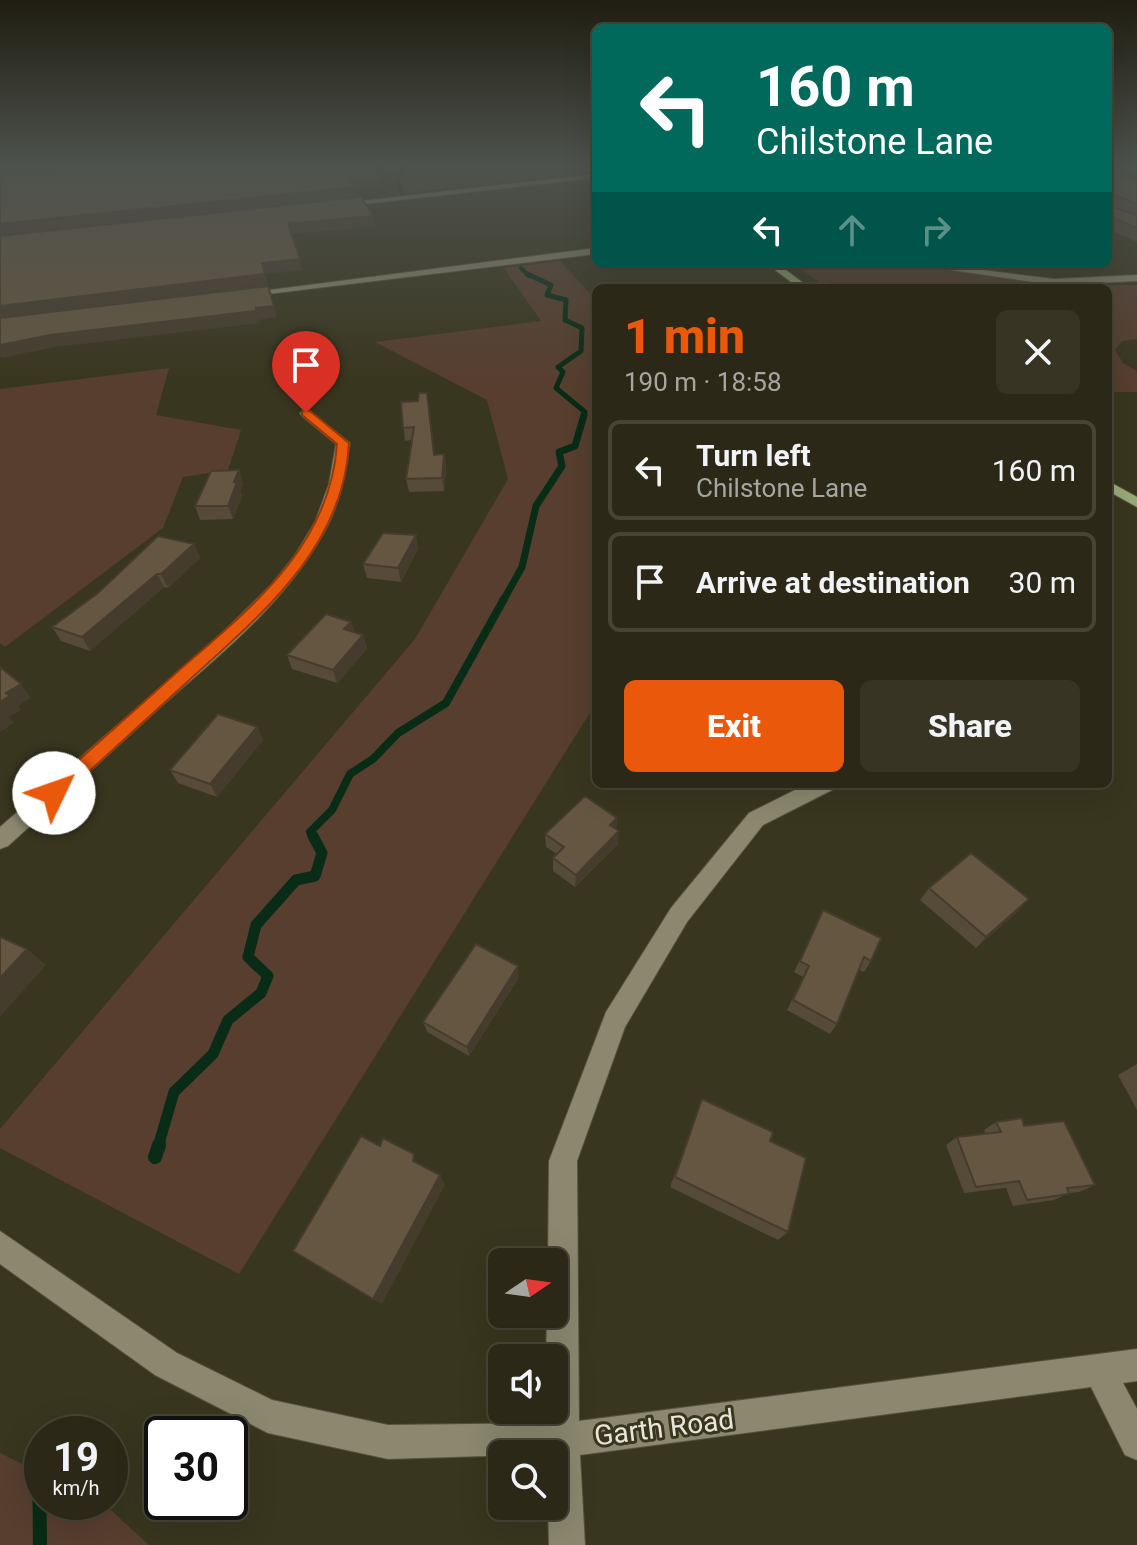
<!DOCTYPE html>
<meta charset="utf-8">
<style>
body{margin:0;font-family:Roboto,sans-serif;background:#373424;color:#f1f3f6;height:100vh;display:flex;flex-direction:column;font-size:30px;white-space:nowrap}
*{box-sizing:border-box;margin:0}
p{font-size:26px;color:#a6a6a1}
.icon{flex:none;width:44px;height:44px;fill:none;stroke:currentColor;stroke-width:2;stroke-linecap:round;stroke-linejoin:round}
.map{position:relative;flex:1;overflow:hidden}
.panel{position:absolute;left:592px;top:284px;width:520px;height:504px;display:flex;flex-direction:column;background:#2b2817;border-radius:12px;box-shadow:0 8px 32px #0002,0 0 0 2px #474436}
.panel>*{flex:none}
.top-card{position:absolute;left:592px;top:24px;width:520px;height:244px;border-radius:12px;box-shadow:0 8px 32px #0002,0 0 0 2px #474436;background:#00695c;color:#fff;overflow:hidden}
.needle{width:52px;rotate:77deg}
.fabs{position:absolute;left:488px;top:1248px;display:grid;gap:16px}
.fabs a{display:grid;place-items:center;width:80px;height:80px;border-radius:12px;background:#2b2817;box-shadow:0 8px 32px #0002,0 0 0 2px #474436;font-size:40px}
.speed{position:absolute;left:24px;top:1416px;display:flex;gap:16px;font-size:40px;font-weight:700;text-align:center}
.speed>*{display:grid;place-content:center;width:104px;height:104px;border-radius:50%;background:#2b2817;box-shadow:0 8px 32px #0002,0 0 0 2px #474436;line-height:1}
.speed small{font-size:20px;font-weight:400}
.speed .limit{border:4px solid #111;border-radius:12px;background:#fff;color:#111}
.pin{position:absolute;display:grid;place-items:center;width:68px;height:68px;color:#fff;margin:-82px -34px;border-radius:50% 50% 50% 0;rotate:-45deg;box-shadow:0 0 8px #0007}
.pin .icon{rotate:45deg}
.me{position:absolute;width:88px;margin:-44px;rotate:48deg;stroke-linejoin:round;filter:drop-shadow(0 0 6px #0008)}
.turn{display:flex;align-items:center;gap:28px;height:168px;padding:0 32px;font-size:36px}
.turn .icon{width:104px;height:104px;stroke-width:2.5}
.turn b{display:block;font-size:56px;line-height:68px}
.lanes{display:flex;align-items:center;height:76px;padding:0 32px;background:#0003;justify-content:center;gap:40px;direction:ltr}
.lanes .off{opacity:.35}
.round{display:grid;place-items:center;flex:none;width:84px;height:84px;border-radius:12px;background:#373424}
.headline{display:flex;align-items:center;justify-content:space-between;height:136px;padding:0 32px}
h1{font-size:48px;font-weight:800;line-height:60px;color:#ea580c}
.primary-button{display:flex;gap:16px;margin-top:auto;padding:16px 32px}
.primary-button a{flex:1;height:92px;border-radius:12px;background:#ea580c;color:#fff;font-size:32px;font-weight:800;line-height:92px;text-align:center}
.primary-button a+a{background:#373424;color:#f1f3f6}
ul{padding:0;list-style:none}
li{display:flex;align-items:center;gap:24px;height:100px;margin:0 16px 12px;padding:0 16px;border:4px solid #474436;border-radius:12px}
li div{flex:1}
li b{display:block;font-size:30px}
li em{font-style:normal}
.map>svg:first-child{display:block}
.green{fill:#573e2f}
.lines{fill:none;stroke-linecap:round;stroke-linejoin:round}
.stream-far5{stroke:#082c16;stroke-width:4}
.stream-far4{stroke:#082c16;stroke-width:5}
.stream-far3{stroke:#082c16;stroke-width:7}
.stream-far2{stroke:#082c16;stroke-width:8}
.stream-far1{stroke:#082c16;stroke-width:11}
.stream{stroke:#082c16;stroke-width:14}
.minor-casing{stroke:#54513d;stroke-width:2}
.major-casing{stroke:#54513d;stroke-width:2}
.minor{fill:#8b886f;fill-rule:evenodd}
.major{fill:#9aab76;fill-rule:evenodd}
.wall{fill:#564a38}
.shaded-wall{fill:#463c2e}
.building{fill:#645641;stroke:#463c2e;stroke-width:2}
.route{fill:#ea580c;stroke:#983908;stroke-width:2}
.labels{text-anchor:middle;stroke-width:6;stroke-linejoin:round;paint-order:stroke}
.near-street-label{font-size:28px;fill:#e7e6d8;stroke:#39361f}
</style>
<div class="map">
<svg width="1137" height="1545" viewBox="0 0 1137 1545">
<rect width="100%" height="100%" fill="#39361f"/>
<path class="green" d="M 403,165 L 596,165 L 596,172 L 402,193 L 384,167 Z
M 560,261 L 596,300 L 596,703 L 239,1274 L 0,1148 L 0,1129 L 415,639 L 508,479 L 487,400 L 375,342 L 541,321 L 504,268 Z
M 793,264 L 905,264 L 1069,286 L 1137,285 L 1137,339 L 1122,341 L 1115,350 L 1123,363 L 1137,371 L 1137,392 L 1108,392 L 1108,288 L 842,288 L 831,281 L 821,283 Z
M 169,368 L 156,415 L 241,430 L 228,470 L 183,477 L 163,528 L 5,647 L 0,643 L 0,389 Z
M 0,1453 L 42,1474 L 42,1502 L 102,1502 L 149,1545 L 0,1545 Z"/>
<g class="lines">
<path class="stream-far5" d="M 402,165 L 402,174 L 397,178 L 402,194
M 521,268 L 529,276"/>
<path class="stream-far4" d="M 527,274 L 551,285 L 547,295 L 566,300 L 565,320 L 582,328 L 581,351 L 558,367 L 563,372 L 556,388 L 585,412 L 583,417"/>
<path class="stream-far3" d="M 503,601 L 522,567 L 536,506 L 562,466 L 559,452 L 575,446 L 584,415"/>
<path class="stream-far2" d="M 314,838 L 310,832 L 332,810 L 350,774 L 373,759 L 398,733 L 446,703 L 504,599"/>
<path class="stream-far1" d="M 158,1147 L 174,1092 L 213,1054 L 228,1020 L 261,993 L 268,976 L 248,957 L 256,925 L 296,880 L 315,876 L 322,853 L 313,836"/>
<path class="stream" d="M 155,1157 L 159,1145
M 39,1455 L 40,1545"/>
<g class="minor-casing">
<path id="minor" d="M 596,174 L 596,178 L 338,207 L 334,204 Z
M 596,248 L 596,254 L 243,297 L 238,294 Z
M 909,264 L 935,264 L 1054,279 L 1137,275 L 1137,281 L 1054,285 Z
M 306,409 L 350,443 C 345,471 341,499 328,525 C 290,598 226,650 165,703 C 112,751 60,799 8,846 L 0,849 L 0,827 L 211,644 L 271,585 L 295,555 L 315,522 L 329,484 L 336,444 L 302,416 L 300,413 Z
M 807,784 L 835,784 L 832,790 L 763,825 L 687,922 L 625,1027 L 577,1161 L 579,1421 L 1137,1349 L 1137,1381 L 1123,1383 L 1137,1409 L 1137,1460 L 1125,1455 L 1091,1387 L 580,1455 L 585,1545 L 549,1545 L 548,1506 L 554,1506 L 554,1454 L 388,1459 L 268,1433 L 155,1375 L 0,1264 L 0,1231 L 177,1353 L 272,1400 L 388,1425 L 545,1423 L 546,1410 L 554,1410 L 554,1358 L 546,1358 L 547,1314 L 554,1314 L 554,1262 L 548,1262 L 549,1161 L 606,1012 L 671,908 L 749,813 Z"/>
</g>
<g class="major-casing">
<path id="major" d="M 767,264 L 778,264 L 810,288 L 799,288 Z
M 1108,481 L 1137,497 L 1137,507 L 1108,491 Z"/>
</g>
<use href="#minor" class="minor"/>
<use href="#major" class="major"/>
</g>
<path class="wall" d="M 1108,165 L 1137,165 L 1137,242 L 1108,229 Z
M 401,402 L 434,455 L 444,454 L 446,468 L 444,491 L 409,492 L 406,479 L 412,440 L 405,441 Z
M 243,483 L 240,491 L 242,496 L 233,519 L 200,520 L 195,506 Z
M 194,544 L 200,558 L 168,588 L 164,587 L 90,651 L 61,641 L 52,627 Z
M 418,548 L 401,582 L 367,578 L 363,564 Z
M 351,622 L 354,632 L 363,635 L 367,649 L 337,683 L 292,669 L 287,655 Z
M 257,727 L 263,740 L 217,797 L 178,783 L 170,770 Z
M 617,818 L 616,830 L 618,844 L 575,887 L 553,871 L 553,858 L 557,854 L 546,847 L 545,834 Z
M 929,888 L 1029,899 L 1018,911 L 976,948 L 920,900 Z
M 823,910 L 871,961 L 864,972 L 859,970 L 837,1024 L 830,1034 L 787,1010 L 803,977 L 794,972 Z
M 519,977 L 469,1056 L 427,1032 L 423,1022 Z
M 1137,1064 L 1137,1110 L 1118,1075 Z
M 702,1099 L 788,1232 L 778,1240 L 670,1187 Z
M 996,1122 L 1024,1126 L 1095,1185 L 1079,1192 L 1069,1193 L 1054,1200 L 1013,1206 L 1006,1188 L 964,1193 L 946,1145 L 957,1137 L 986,1134 L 984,1130 Z"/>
<path class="shaded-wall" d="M 6,165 L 99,165 L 0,176 L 0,166 Z
M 1137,174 L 1137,184 L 1123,176 Z
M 380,177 L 381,187 L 355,190 L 356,197 L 0,235 L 0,224 Z
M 373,216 L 375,227 L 290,234 L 288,224 Z
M 300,259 L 302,270 L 265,274 L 268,285 L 0,318 L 0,306 L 262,263 Z
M 274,306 L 277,317 L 259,320 L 256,308 Z
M 256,311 L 260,323 L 55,347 L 2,358 L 0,356 L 0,345 L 50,335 Z
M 444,454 L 446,468 L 444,491 L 442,478 Z
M 239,470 L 243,483 L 240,491 L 242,496 L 233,519 L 228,506 Z
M 416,535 L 418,548 L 401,582 L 398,568 Z
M 194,544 L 200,558 L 168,588 L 161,574 Z
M 157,574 L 164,587 L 90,651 L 82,637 Z
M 351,622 L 355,635 L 344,629 Z
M 363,635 L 367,649 L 337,683 L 333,670 Z
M 21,684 L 31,698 L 18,706 L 21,710 L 9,717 L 14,723 L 0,732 L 0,702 L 6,693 Z
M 257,727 L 263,740 L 217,797 L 210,784 Z
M 617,818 L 616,830 L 610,825 Z
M 619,831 L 618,844 L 575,887 L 576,875 Z
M 1029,899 L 1018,911 L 976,948 L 986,937 Z
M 27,949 L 46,965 L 0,1017 L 0,978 Z
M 518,966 L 519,977 L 469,1056 L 467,1047 Z
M 440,1175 L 445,1185 L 382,1304 L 373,1299 Z"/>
<path class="building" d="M 95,165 L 372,165 L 380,177 L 350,180 L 354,187 L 0,224 L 0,175 Z
M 1108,165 L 1137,165 L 1137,174 L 1123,176 L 1137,181 L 1137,204 L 1114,195 L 1110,198 L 1112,207 L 1137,215 L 1137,228 L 1108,216 Z
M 361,197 L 373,216 L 288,224 L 300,259 L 262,263 L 265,274 L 0,306 L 0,236 Z
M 268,286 L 274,306 L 256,308 L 256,311 L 50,335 L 0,345 L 0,318 Z
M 419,393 L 427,393 L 434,455 L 444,454 L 442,478 L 406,479 L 414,427 L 403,428 L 401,402 L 418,401 Z
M 239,470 L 234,482 L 237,482 L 228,506 L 195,506 L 211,471 Z
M 383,533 L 416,535 L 398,568 L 363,564 Z
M 158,536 L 194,544 L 161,574 L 157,574 L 82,637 L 52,627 L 98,593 Z
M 326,614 L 351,622 L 344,629 L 363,635 L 333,670 L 287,655 Z
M 0,667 L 21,684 L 6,693 L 10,696 L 0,702 Z
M 218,714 L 257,727 L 210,784 L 170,770 Z
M 585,796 L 617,818 L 610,825 L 619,831 L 576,875 L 553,858 L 564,847 L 545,834 Z
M 971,853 L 1029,899 L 986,937 L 929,888 Z
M 823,910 L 881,938 L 871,961 L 864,957 L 837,1024 L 793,1000 L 809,966 L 800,961 Z
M 0,937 L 27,949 L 0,978 Z
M 476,944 L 518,966 L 467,1047 L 423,1022 Z
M 702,1099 L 773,1132 L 770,1141 L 806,1158 L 788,1232 L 675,1177 Z
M 1022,1118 L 1024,1126 L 1064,1121 L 1095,1185 L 1067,1188 L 1069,1194 L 1027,1200 L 1019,1181 L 976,1187 L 957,1137 L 1001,1132 L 996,1122 Z
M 361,1136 L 380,1146 L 383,1138 L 414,1154 L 413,1161 L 440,1175 L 373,1299 L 293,1251 Z"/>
<linearGradient id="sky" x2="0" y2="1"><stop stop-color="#1f1e11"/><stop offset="0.43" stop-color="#4e524d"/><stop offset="1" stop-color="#4e524d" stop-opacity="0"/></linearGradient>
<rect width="1137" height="382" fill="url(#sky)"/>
<path class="route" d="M 302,411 L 310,411 L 349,443 C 344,549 259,616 186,683 C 144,721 102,760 60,798 L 47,798 L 44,793 L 47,788 C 90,750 133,712 176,673 C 248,610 330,548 337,444 L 302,415 Z"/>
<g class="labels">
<g class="near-street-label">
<text transform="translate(664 1427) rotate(-7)" y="10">Garth Road</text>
</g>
</g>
</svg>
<div class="fabs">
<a><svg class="needle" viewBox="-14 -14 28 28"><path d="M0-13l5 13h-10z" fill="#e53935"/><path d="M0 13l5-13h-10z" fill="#a6a6a1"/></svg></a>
<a><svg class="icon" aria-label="sound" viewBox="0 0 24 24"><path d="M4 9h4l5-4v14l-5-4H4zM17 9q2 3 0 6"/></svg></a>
<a><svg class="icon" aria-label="search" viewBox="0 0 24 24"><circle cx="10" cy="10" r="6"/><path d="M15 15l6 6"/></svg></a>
</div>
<div class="speed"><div>19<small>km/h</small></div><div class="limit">30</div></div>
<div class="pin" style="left:306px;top:413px;background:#d93025"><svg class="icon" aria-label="arrive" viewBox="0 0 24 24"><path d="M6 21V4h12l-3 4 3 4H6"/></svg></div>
<svg class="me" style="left:54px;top:793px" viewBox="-20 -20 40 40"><circle r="19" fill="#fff"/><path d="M0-13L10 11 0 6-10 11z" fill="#ea580c"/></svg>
<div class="top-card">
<div class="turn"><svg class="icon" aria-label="left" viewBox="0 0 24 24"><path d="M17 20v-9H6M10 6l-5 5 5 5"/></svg><div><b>160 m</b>Chilstone Lane</div></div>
<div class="lanes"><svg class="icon" aria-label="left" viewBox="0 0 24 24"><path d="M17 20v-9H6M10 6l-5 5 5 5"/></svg><svg class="icon off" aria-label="ahead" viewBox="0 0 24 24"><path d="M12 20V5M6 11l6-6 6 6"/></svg><svg class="icon off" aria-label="right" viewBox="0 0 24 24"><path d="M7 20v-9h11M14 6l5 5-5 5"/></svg></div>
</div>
<section class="panel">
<div class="headline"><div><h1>1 min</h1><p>190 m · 18:58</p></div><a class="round"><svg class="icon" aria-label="close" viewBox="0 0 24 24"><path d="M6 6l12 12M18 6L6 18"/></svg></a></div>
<ul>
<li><svg class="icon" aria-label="left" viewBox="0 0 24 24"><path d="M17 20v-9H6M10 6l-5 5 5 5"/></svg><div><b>Turn left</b><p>Chilstone Lane</p></div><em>160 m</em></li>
<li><svg class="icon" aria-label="arrive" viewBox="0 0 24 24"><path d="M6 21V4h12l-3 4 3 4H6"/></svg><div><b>Arrive at destination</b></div><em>30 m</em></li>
</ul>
<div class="primary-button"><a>Exit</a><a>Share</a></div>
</section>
</div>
